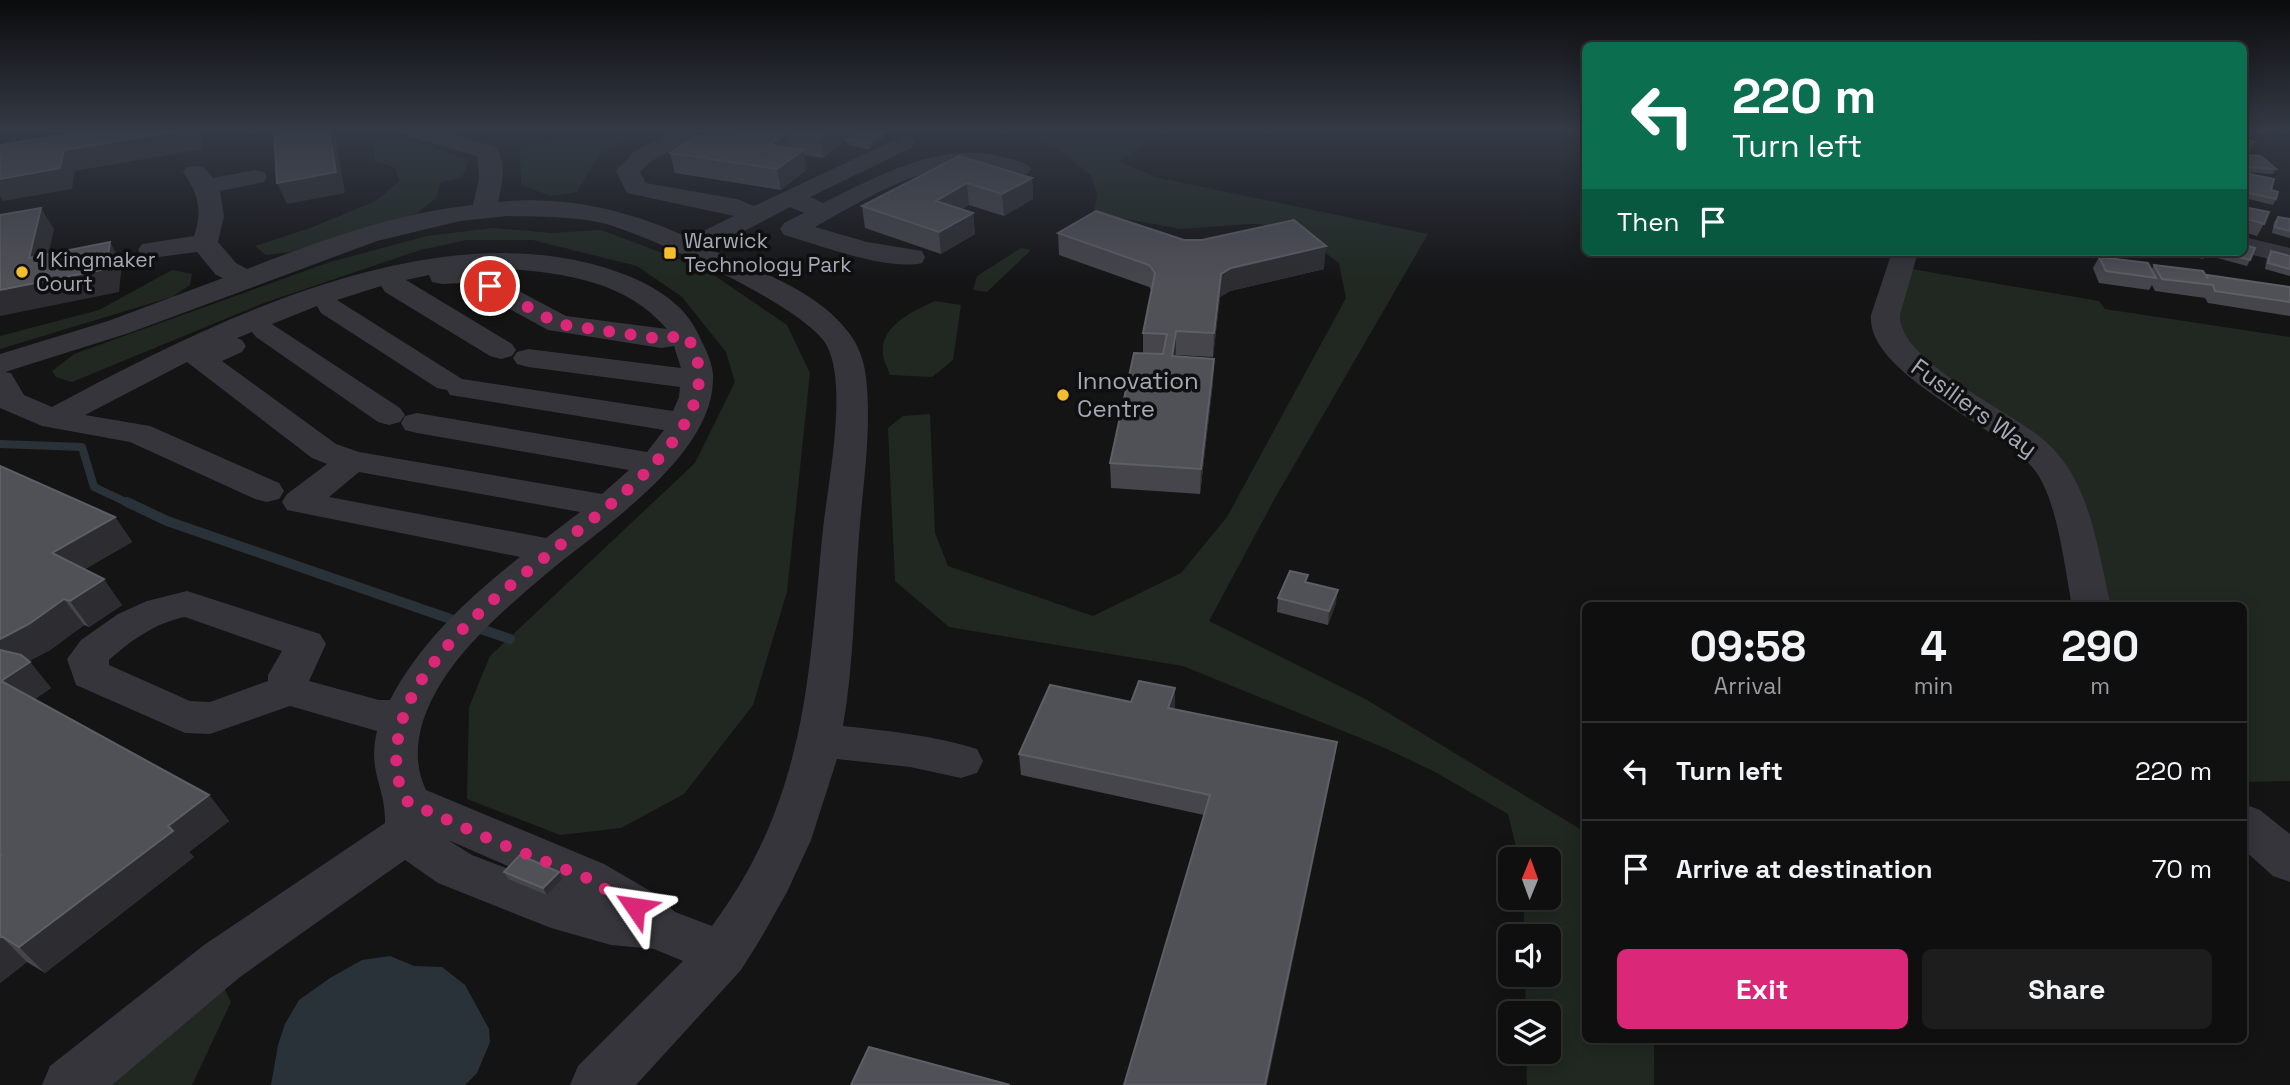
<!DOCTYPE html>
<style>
body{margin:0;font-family:"Space Grotesk",sans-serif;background:#1d1d1e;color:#f1f3f6;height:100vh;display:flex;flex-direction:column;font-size:26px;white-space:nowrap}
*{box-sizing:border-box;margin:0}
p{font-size:23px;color:#9b9c9f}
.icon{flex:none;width:38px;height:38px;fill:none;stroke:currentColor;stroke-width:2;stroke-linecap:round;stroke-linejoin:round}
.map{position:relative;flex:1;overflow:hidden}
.details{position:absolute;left:1582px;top:602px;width:665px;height:441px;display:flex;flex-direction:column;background:#0f0f10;border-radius:10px;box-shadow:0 4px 18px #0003,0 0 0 2px #2f2f30}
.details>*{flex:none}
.guide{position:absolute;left:1582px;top:42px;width:665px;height:214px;border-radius:10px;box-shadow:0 4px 18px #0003,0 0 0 2px #2f2f30;background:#0b6e4f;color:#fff;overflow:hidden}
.needle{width:46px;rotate:1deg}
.tools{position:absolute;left:1498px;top:847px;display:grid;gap:14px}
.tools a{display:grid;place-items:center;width:63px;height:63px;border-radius:10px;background:#0f0f10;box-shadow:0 4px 18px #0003,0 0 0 2px #2f2f30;font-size:35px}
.pin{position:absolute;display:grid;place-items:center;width:60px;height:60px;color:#fff;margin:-30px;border:4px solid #fff;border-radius:50%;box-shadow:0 2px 7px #0007}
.me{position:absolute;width:77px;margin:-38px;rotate:302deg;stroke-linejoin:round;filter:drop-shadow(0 0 5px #0008)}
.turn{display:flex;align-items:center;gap:24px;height:147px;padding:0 35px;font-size:32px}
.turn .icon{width:91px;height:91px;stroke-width:2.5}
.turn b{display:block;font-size:49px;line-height:60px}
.then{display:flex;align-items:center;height:66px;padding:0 35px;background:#0003;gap:14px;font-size:26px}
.eta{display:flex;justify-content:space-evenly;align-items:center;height:119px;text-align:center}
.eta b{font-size:42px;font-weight:700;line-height:49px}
.cta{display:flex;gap:14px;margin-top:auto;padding:14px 35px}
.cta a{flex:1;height:80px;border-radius:10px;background:#db2777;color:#fff;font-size:28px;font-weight:700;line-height:80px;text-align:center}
.cta a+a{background:#1d1d1e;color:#f1f3f6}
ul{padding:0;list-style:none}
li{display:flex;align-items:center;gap:21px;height:98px;padding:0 35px;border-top:2px solid #2f2f30}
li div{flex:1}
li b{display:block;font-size:26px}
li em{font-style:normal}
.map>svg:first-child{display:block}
.green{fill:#202821}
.water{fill:#2a3239}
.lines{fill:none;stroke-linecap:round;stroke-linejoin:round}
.stream-far1{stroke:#2a3239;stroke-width:8}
.stream{stroke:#2a3239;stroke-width:10}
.minor{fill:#35353b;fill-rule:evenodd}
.wall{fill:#45454b}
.shaded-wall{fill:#2d2d31}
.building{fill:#505057;stroke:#5d5e66;stroke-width:2}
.route{stroke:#db2777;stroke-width:12;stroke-dasharray:0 21.6}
.poi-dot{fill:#f4bd2e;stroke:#0f0f10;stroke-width:2.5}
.labels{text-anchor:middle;stroke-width:7;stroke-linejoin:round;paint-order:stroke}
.far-poi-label{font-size:21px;fill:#a5a9b6;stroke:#0f0f10;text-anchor:start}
.poi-label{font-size:24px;fill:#a5a9b6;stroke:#0f0f10;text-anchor:start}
.street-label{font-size:24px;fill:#a5a9b6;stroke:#0f0f10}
</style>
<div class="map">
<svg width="2290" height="1085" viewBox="0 0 2290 1085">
<rect width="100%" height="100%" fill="#141415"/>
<path class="green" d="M 567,131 L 643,131 L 599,155 L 577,192 L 551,196 L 521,185 L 520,151 Z
M 997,131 L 1167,131 L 1118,162 L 1159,178 L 1428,234 L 1275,498 L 1209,621 L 1367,700 L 1585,832 L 1586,1040 L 1654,1040 L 1654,1085 L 1527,1085 L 1526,1052 L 1549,1052 L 1549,1013 L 1526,1013 L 1525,975 L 1549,975 L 1549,936 L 1524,936 L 1524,898 L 1549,898 L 1549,859 L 1519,859 L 1508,814 L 1435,772 L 1385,748 L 1183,666 L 949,627 L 895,581 L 888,428 L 903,416 L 930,414 L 935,533 L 948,566 L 1093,616 L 1181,573 L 1227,517 L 1346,298 L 1339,263 L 1307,239 L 1280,226 L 1252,224 L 1180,229 L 1094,213 L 1097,194 L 1091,175 L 1056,148 Z
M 387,132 L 469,160 L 462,178 L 441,182 L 436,198 L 416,214 L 291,252 L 266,255 L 255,246 L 310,228 L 376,201 L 399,181 L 395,168 L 375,161 L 374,140 Z
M 493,228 L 551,233 L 601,230 L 705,269 L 787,325 L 810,373 L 787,592 L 753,705 L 684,794 L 621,828 L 560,835 L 467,799 L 469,707 L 490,656 L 695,463 L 735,382 L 726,352 L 682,297 L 637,266 L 533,240 L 467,240 L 420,250 L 264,303 L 72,382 L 56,377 L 52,371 L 74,354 L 330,262 L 427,236 Z
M 1021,248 L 1031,250 L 987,292 L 973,290 L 977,276 Z
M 1900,267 L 2099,301 L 2105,309 L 2290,337 L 2290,781 L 2244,782 L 2244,606 L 2092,605 L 2061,486 L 1907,359 L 1894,284 Z
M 172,270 L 192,274 L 190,285 L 172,297 L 0,349 L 0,336 L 99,310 Z
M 935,301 L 961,305 L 953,360 L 932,377 L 890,375 C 888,369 883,360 883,354 C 880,325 914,311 935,301 Z
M 221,982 L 231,1002 L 192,1085 L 95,1085 Z"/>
<path class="water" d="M 390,956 L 414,966 L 442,967 L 465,985 L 489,1029 L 490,1042 L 477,1073 L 465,1085 L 271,1085 L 278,1045 L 285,1024 L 299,1000 L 330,978 L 362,960 Z"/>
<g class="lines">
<path class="stream-far1" d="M 0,444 L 82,447 L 94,487 L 130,504"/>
<path class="stream" d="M 127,502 L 167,521 L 462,623
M 475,627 L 510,639"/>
<path class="minor" d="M 405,131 L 442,131 L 496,147 C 507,163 502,185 498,202 C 565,195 629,210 689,238 L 734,216 L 627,193 L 616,171 L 634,152 L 671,131 L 699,131 L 696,136 L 650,162 L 640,172 L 646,183 L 737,199 L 754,206 L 903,136 L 911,138 L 915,143 L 911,148 L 810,197 L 823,203 C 880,175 942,139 1007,158 C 1016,161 1026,161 1031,169 L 1027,174 C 1008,179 985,165 964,166 C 912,169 860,202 815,227 L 867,242 L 922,251 L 925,257 L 922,263 C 887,271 819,245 784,235 L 780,229 L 784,223 L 804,213 L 790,207 L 710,249 C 758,272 816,289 849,333 C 859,346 864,361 866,377 C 872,429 863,484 859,536 C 854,599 854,663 843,726 C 888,731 933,735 977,749 L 983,761 L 977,773 L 961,778 L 910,767 L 837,759 L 811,840 L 787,892 L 761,938 L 741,970 L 636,1085 L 570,1085 L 578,1066 L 683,961 L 654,949 L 611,945 L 551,928 L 438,883 L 405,860 L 240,977 L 112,1085 L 42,1085 L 50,1066 L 204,945 L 385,823 C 386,786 367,773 377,731 L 290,706 L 210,734 L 185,733 L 76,685 L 67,659 L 81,640 L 118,614 L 147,601 L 187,591 L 320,634 L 326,644 L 309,681 L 379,700 L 390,700 C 421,641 469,598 520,557 L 287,510 L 282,502 L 287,494 L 327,464 L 312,458 L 187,362 L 85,415 L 150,426 L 279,483 L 284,491 L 279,499 L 267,502 L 255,499 L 130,442 L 42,426 L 0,408 L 0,354 L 108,321 L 223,278 L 216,275 L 197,252 L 151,258 L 142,256 L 138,250 L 142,244 L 194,236 C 203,210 198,193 183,172 L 187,167 C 199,164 206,167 213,178 L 255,170 L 264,172 L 267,177 L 264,182 L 220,191 L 224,216 L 218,242 L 236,263 L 247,269 C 319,241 395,213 473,205 L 479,178 L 477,156 L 408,136 ZM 507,216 C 539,217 571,216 602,223 C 645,233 808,308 827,346 C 848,386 828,483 823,529 C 814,615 811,703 784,786 C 768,837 744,883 712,926 L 675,912 L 652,892 L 604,864 L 426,790 C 415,767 416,744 423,721 C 443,661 499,614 546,574 C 600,529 712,457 713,380 C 714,369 709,356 703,344 C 697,331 691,319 680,308 C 655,284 620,271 588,263 C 413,220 203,326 52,407 L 24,395 L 11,373 L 5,372 L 129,333 L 377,241 L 460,221 ZM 494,268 C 557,272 623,278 667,329 L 566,316 L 479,270 ZM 429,275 L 432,282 L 442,284 L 462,283 L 548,330 L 661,348 L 674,346 L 681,368 L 528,349 L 517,352 L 513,358 L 517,364 L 528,367 L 680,387 L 679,397 L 673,411 L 462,379 L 337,300 L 381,286 L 385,292 L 490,356 L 501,359 L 512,356 L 516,350 L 512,344 L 406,280 ZM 317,306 L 321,313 L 437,388 L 447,390 L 450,395 L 664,430 L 647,452 L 417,413 L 405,416 L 401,423 L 405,430 L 417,433 L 629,470 L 602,494 L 359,452 L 336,444 L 222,361 L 242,352 L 246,346 L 242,340 L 237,338 L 252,332 L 256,337 L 378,422 L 389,425 L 400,422 L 405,415 L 400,408 L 272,324 ZM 359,472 L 580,512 L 546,538 L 329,497 ZM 185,617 L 282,651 L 268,675 L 268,681 L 210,702 L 190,701 L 109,665 L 109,660 C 130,641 157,622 185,617 ZM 448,840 L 561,889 L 472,855 Z
M 2244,237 L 2290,248 L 2290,264 L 2240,252 L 2244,252 Z
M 1892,252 L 1918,252 L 1900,315 C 1898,361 2011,411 2044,440 C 2091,480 2097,549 2111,606 L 2072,606 C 2065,569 2057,496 2033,468 C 1998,425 1866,374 1871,315 Z
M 2244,804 L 2260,810 L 2290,834 L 2290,882 L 2273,876 L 2244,850 Z"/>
</g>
<path class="wall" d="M 709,131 L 858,131 L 885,137 L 869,149 L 847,145 L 846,140 L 823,158 L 804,155 L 806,170 L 781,190 L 675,173 L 670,153 L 710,137 Z
M 2244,155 L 2276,169 L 2273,174 L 2244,172 Z
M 959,156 L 1032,178 L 1033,199 L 1004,216 L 969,205 L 962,209 L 973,213 L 975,234 L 941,254 L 865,228 L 862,206 Z
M 2244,173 L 2271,190 L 2276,199 L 2273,205 L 2244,198 Z
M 2244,207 L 2264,224 L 2257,236 L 2244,232 Z
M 2278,217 L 2290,219 L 2290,238 L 2272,233 L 2274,222 Z
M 1058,233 L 1184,240 L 1324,269 L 1230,291 L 1220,297 L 1213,357 L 1176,355 L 1176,356 L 1214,359 L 1213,382 L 1200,494 L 1111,488 L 1110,463 L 1143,353 L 1143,333 L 1152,291 L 1149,287 L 1059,255 Z
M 2271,251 L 2290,256 L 2290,276 L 2265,269 L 2267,257 Z
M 2173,252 L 2244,252 L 2250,260 L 2247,266 L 2206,255 L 2203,259 Z
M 2099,257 L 2151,270 L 2154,265 L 2206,276 L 2207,275 L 2290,287 L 2290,316 L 2208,303 L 2205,298 L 2155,291 L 2152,285 L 2149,290 L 2099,283 L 2093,268 Z
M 0,466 L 115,517 L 132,542 L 85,569 L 122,605 L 89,627 L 84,625 L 50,650 L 29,661 L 51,688 L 35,699 L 209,795 L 229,821 L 189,852 L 194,857 L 45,973 L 27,962 L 0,983 Z
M 1307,582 L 1336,603 L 1328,625 L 1277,612 L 1278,598 Z
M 1175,688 L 1174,710 L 1337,742 L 1334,762 L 1204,815 L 1021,775 L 1019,754 L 1131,702 Z
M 504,872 L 559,872 L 563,879 L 547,895 L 508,879 Z"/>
<path class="shaded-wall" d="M 177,131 L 201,131 L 202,149 L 75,171 L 72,189 L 3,201 L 0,196 L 0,179 L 64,150 Z
M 329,131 L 333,131 L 336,139 L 345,193 L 287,204 L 277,183 Z
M 829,131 L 858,131 L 823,158 L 820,138 Z
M 885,131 L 885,137 L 869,149 L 869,143 Z
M 2250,131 L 2262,131 L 2248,134 Z
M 786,133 L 789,153 L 769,145 Z
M 2255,142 L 2249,152 L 2244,154 L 2244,146 Z
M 803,150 L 806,170 L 781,190 L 777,169 Z
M 1032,178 L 1033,199 L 1004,216 L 1002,194 Z
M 967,183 L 969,205 L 938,222 L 936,201 Z
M 41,208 L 54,229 L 43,280 L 29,258 Z
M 973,213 L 975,234 L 941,254 L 939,232 Z
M 110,242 L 122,264 L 119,292 L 0,316 L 0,290 Z
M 1326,246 L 1324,269 L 1230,291 L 1220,297 L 1213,357 L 1214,333 L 1221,274 L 1231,268 Z
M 1176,331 L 1176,355 L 1172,380 L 1172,356 Z
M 1214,359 L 1213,382 L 1200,494 L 1201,469 Z
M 115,517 L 132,542 L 70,578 L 52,553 Z
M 104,579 L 122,605 L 89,627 L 70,601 Z
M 1338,590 L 1336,603 L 1328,625 L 1329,611 Z
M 64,599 L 84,625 L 50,650 L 6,673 L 0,666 L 0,639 Z
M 30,662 L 51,688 L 23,707 L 1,681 Z
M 1175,688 L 1175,708 L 1168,729 L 1168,708 Z
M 1337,742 L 1334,762 L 1267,1085 L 1265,1085 Z
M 209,795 L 229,821 L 189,852 L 194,857 L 45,973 L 19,947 L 168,826 Z
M 559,872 L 563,879 L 547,895 L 543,888 Z
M 1,936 L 27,962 L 0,983 L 0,937 Z"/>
<path class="building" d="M 84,131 L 177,131 L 64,150 L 60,168 L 0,179 L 0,145 Z
M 274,131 L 329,131 L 336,172 L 277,183 Z
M 742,131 L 829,131 L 820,138 L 786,133 L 769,145 L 803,150 L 777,169 L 670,153 L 697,135 L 730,139 Z
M 858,131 L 885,131 L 869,143 L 846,140 Z
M 2244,138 L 2255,142 L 2244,146 Z
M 2244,155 L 2261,156 L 2276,169 L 2245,167 L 2244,166 Z
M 959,156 L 1032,178 L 1002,194 L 967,183 L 936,201 L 973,213 L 939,232 L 862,206 Z
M 2244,173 L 2274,179 L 2271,190 L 2278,192 L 2276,199 L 2244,192 Z
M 2244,207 L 2269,212 L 2264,224 L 2244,218 Z
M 41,208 L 29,258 L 110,242 L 106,269 L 0,290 L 0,215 Z
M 1096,211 L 1184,240 L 1202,240 L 1294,220 L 1326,246 L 1231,268 L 1221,274 L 1214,333 L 1176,331 L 1172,356 L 1214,359 L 1201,469 L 1110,463 L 1134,353 L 1163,354 L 1167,334 L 1143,333 L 1155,273 L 1149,265 L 1058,233 Z
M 2278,217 L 2290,219 L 2290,231 L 2275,227 Z
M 2244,245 L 2255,248 L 2250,260 L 2220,252 L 2244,252 Z
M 2271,251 L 2290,256 L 2290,269 L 2268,263 Z
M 2099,257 L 2148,263 L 2156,278 L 2106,271 Z
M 2154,265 L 2203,271 L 2208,279 L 2207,275 L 2290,287 L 2290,302 L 2215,291 L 2213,285 L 2162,279 Z
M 0,466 L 115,517 L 52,553 L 104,579 L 70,601 L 64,599 L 29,624 L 0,639 Z
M 1290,571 L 1308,575 L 1305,582 L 1338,590 L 1329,611 L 1278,598 Z
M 0,650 L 21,655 L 30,662 L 1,681 L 209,795 L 168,826 L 173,831 L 19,947 L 1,936 L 0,937 L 0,856 L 1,855 L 0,854 Z
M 1139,681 L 1175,688 L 1168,708 L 1337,742 L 1265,1085 L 1124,1085 L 1210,795 L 1019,754 L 1050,685 L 1131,702 Z
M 520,855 L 559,872 L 543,888 L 504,872 Z
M 869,1047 L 1010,1085 L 851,1085 Z"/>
<linearGradient id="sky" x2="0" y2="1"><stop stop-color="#0b0b0c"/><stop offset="0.46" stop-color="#343a46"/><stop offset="1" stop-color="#343a46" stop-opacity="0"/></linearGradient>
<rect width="2290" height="283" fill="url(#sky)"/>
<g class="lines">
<path class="route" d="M 490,286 L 558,324 L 661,339 L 686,335 C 738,412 621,496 570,537 C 538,563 505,588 476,616 C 440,651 398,699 397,751 C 397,757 395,766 396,772 C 398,782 404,793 408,802 L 496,842 L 587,878 L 635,907"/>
</g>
<g class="poi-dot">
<rect x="663" y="246" width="14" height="14" rx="3.5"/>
<circle cx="22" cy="272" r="7"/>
<circle cx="1063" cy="395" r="7"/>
</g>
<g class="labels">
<g class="far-poi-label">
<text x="684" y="248">Warwick<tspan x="684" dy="24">Technology Park</tspan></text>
<text x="36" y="267">1 Kingmaker<tspan x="36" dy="24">Court</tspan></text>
</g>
<g class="poi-label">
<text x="1077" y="389">Innovation<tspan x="1077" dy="28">Centre</tspan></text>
</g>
<g class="street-label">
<text transform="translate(1974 408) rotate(36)" y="8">Fusiliers Way</text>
</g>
</g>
</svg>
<div class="tools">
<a><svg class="needle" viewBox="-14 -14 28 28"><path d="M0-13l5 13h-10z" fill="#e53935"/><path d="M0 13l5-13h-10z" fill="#9b9c9f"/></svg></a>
<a><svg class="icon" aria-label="sound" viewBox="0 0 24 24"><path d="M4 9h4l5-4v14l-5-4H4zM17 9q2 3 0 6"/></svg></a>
<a><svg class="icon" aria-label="layers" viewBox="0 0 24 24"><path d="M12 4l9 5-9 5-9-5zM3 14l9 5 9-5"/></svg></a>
</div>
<div class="pin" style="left:490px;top:286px;background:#d93025"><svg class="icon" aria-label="arrive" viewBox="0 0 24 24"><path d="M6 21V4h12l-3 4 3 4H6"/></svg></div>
<svg class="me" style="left:635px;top:907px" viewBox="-20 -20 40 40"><path d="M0-17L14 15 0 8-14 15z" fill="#db2777" stroke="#fff" stroke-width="4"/></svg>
<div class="guide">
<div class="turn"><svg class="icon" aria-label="left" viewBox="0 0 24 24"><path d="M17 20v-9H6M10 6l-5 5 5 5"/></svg><div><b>220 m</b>Turn left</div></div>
<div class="then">Then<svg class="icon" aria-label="arrive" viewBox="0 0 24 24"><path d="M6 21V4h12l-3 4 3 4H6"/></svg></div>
</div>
<section class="details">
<div class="eta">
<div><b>09:58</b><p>Arrival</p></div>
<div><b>4</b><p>min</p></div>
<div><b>290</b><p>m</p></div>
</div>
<ul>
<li><svg class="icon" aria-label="left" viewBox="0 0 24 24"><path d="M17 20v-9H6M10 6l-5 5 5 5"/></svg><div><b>Turn left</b></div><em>220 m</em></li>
<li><svg class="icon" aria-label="arrive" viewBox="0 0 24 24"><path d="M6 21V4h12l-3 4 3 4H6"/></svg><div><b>Arrive at destination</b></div><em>70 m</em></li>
</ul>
<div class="cta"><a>Exit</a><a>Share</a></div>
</section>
</div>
